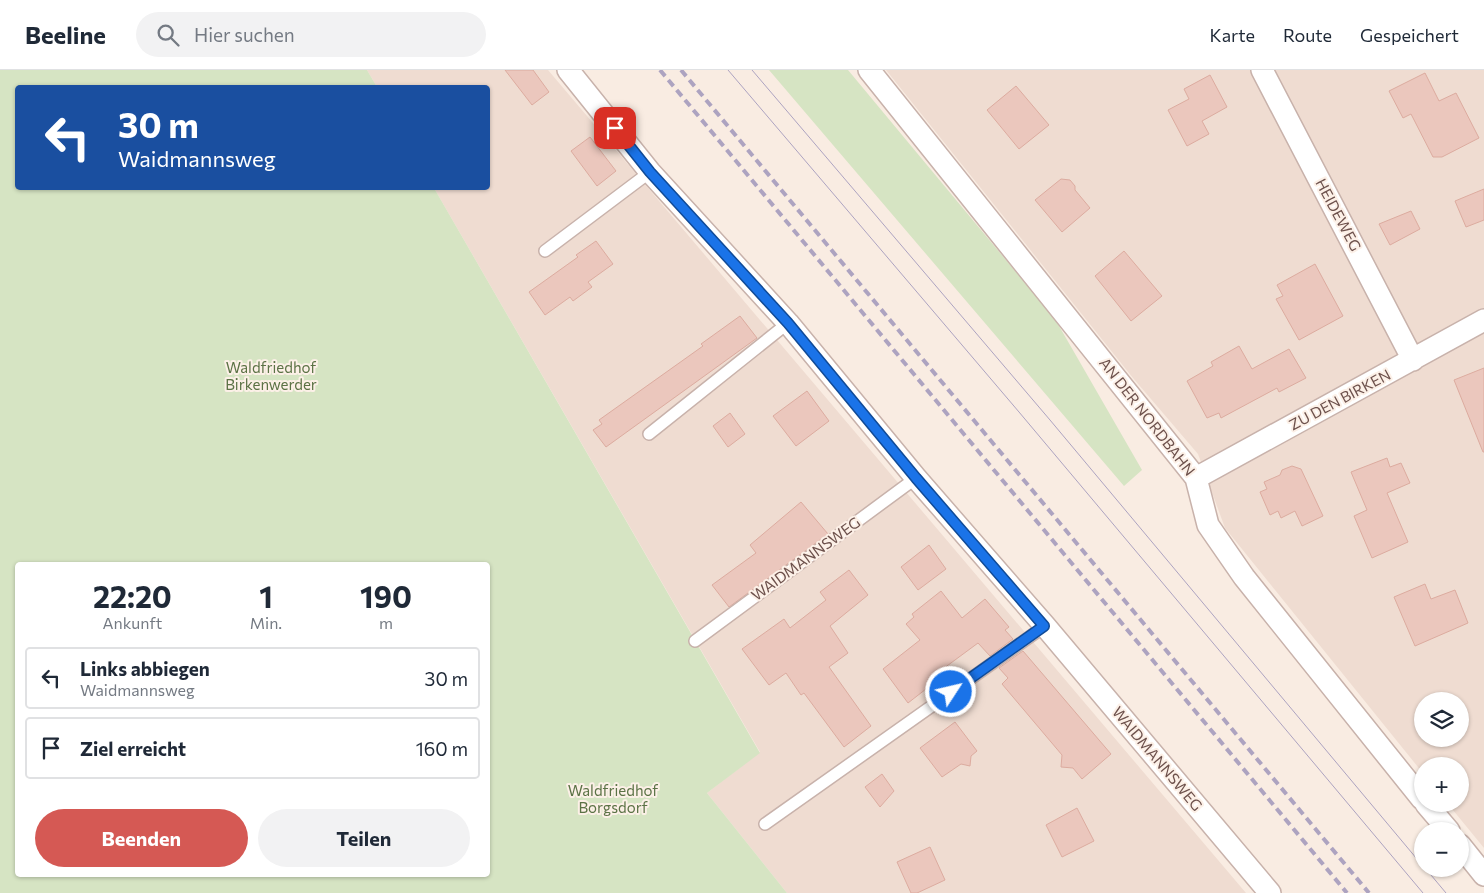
<!DOCTYPE html>
<html lang="de">
<meta charset="utf-8">
<style>
body{margin:0;font-family:Commissioner,sans-serif;background:#f2f2f3;color:#1f2937;height:100vh;display:flex;flex-direction:column;font-size:19px;white-space:nowrap}
*{box-sizing:border-box;margin:0}
p{font-size:16px;color:#747a83}
.icon{flex:none;width:28px;height:28px;fill:none;stroke:currentColor;stroke-width:2;stroke-linecap:round;stroke-linejoin:round}
.map{position:relative;flex:1;overflow:hidden}
.side{position:absolute;left:15px;top:492px;width:475px;height:315px;display:flex;flex-direction:column;background:#fff;border-radius:5px;box-shadow:0 1px 4px #0004}
.side>*{flex:none}
.guide{position:absolute;left:15px;top:15px;width:475px;height:105px;border-radius:5px;box-shadow:0 1px 4px #0004;background:#1a4fa0;color:#fff;overflow:hidden}
.fabs{position:absolute;left:1414px;top:622px;display:grid;gap:10px}
.fabs a{display:grid;place-items:center;width:55px;height:55px;border-radius:50%;background:#fff;box-shadow:0 1px 4px #0004;font-size:25px}
.pin{position:absolute;display:grid;place-items:center;width:42px;height:42px;color:#fff;margin:-21px;border-radius:10px;box-shadow:0 2px 8px #0006}
.me{position:absolute;width:55px;margin:-28px;rotate:55deg;stroke-linejoin:round;filter:drop-shadow(0 0 4px #0008)}
.turn{display:flex;align-items:center;gap:18px;height:105px;padding:0 20px;font-size:22px}
.turn .icon{width:65px;height:65px;stroke-width:2.5}
.turn b{display:block;font-size:35px;line-height:42px}
.eta{display:flex;justify-content:space-evenly;align-items:center;height:85px;text-align:center}
.eta b{font-size:30px;font-weight:700;line-height:35px}
.primary-button{display:flex;gap:10px;margin-top:auto;padding:10px 20px}
.primary-button a{flex:1;height:58px;border-radius:30px;background:#d55954;color:#fff;font-size:20px;font-weight:700;line-height:58px;text-align:center}
.primary-button a+a{background:#f2f2f3;color:#1f2937}
ul{padding:0;list-style:none}
li{display:flex;align-items:center;gap:15px;height:62px;margin:0 10px 8px;padding:0 10px;border:2px solid #e0e1e3;border-radius:5px}
li div{flex:1}
li b{display:block;font-size:19px}
li em{font-style:normal}
header{display:flex;align-items:center;gap:30px;box-sizing:border-box;height:70px;padding:0 25px;background:#fff;border-bottom:1px solid #e0e1e3}
header strong{font-size:24px}
nav{display:flex;gap:28px;margin-inline-start:auto;font-size:18px}
.search{width:350px;height:45px;background:#f2f2f3;display:flex;align-items:center;gap:12px;box-sizing:border-box;padding:0 18px;border-radius:28px;color:#747a83;font-size:19px}
.map>svg:first-child{display:block}
.residential{fill:#efdcd1;fill-rule:evenodd}
.green{fill:#d6e4c3;fill-rule:evenodd}
.building{fill:#ebc7bd;stroke:#dcab9f}
.lines{fill:none;stroke-linecap:round;stroke-linejoin:round}
.service-casing{stroke:#c8b2ab;stroke-width:14}
.minor-casing{stroke:#c8b2ab;stroke-width:24}
.service{stroke:#fff;stroke-width:11}
.minor{stroke:#fff;stroke-width:21}
.tram{stroke:#ada3c0;stroke-width:1}
.rail{stroke:#ada3c0;stroke-width:4;stroke-dasharray:8 5;stroke-linecap:butt}
.route-casing{stroke:#114b97;stroke-width:12}
.route{stroke:#1a73e8;stroke-width:9}
.labels{text-anchor:middle;stroke-width:4;stroke-linejoin:round;paint-order:stroke}
.street-label{font-size:15px;fill:#6d514c;stroke:#fcf0e7}
.park-label{font-size:15px;fill:#5b7245;stroke:#fcf0e7}
</style>
<header>
<strong>Beeline</strong>
<div class="search"><svg class="icon" aria-label="search" viewBox="0 0 24 24"><circle cx="10" cy="10" r="6"/><path d="M15 15l6 6"/></svg>Hier suchen</div>
<nav><a>Karte</a><a>Route</a><a>Gespeichert</a></nav>
</header>
<div class="map">
<svg width="1484" height="823" viewBox="0 0 1484 823">
<rect width="100%" height="100%" fill="#f9ece2"/>
<path class="residential" d="M 367,0 L 548,0 L 1246,823 L 787,823 L 707,723 L 760,682 L 434,118 L 488,118 L 488,18 L 377,17 Z
M 886,0 L 1484,0 L 1484,778 L 1448,734 L 1460,734 L 1460,696 L 1422,696 L 1422,702 L 1225,458 L 1198,384 L 1133,308 ZM 1422,631 L 1460,631 L 1460,669 L 1422,669 Z"/>
<path class="green" d="M 0,0 L 367,0 L 377,17 L 18,18 L 18,118 L 434,118 L 760,683 L 707,723 L 787,823 L 0,823 ZM 18,495 L 488,495 L 488,805 L 18,805 Z
M 769,0 L 848,0 L 1055,249 L 1142,400 L 1124,416 Z"/>
<path class="building" d="M 505,0 L 533,0 L 549,22 L 532,35 Z
M 1425,3 L 1439,31 L 1456,23 L 1479,68 L 1442,87 L 1433,87 L 1411,44 L 1403,48 L 1389,21 Z
M 1210,5 L 1227,37 L 1202,51 L 1209,64 L 1187,76 L 1168,40 L 1189,29 L 1184,19 Z
M 1016,16 L 1049,55 L 1019,79 L 987,40 Z
M 590,67 L 616,101 L 597,116 L 571,81 Z
M 1061,109 L 1070,110 L 1075,116 L 1075,120 L 1090,138 L 1062,162 L 1035,130 Z
M 1484,119 L 1484,150 L 1466,157 L 1455,131 Z
M 1411,141 L 1420,159 L 1390,175 L 1379,154 Z
M 596,171 L 613,194 L 588,212 L 592,217 L 573,231 L 570,227 L 545,245 L 529,222 L 578,187 L 576,185 Z
M 1124,181 L 1162,226 L 1131,251 L 1095,206 Z
M 1315,194 L 1343,246 L 1299,270 L 1276,229 L 1283,226 L 1277,215 Z
M 740,246 L 757,268 L 606,377 L 593,360 L 602,354 L 599,350 L 703,276 L 701,274 Z
M 1239,276 L 1252,299 L 1289,279 L 1306,308 L 1279,322 L 1277,318 L 1221,348 L 1219,343 L 1207,348 L 1187,311 L 1213,296 L 1211,292 Z
M 1484,298 L 1484,382 L 1483,382 L 1454,310 Z
M 807,321 L 829,351 L 796,376 L 773,346 Z
M 730,343 L 745,364 L 728,377 L 713,356 Z
M 1387,388 L 1390,397 L 1401,393 L 1410,413 L 1387,423 L 1408,472 L 1372,488 L 1354,446 L 1367,440 L 1351,402 Z
M 1292,396 L 1301,399 L 1323,446 L 1302,456 L 1295,441 L 1281,448 L 1278,441 L 1270,445 L 1260,422 L 1267,419 L 1264,412 L 1280,405 L 1282,400 Z
M 801,432 L 828,464 L 729,537 L 712,515 L 756,483 L 750,475 Z
M 929,475 L 946,499 L 918,520 L 901,497 Z
M 849,500 L 868,525 L 830,556 L 848,583 L 829,597 L 871,656 L 844,677 L 804,623 L 801,625 L 786,603 L 769,615 L 742,579 L 784,549 L 790,558 L 826,530 L 820,522 Z
M 1425,514 L 1431,529 L 1455,520 L 1468,553 L 1415,576 L 1394,527 Z
M 941,521 L 962,548 L 985,529 L 1009,557 L 1005,560 L 1013,569 L 990,586 L 978,573 L 932,607 L 935,612 L 908,633 L 883,599 L 920,570 L 906,554 L 914,547 L 912,544 Z
M 1023,581 L 1111,684 L 1082,709 L 1073,698 L 1061,697 L 1062,685 L 1002,614 L 1008,608 L 999,598 Z
M 955,652 L 977,681 L 971,686 L 970,696 L 961,694 L 942,707 L 920,678 Z
M 882,704 L 894,721 L 880,737 L 865,717 Z
M 1077,738 L 1094,771 L 1062,787 L 1046,755 Z
M 930,777 L 945,810 L 917,823 L 911,823 L 897,792 Z"/>
<g class="lines">
<g class="service-casing">
<path id="service" d="M 545,181 L 650,102
M 649,364 L 788,253
M 695,571 L 916,408
M 765,754 L 1045,556"/>
</g>
<g class="minor-casing">
<path id="minor" d="M 568,0 L 650,102 L 788,253 L 916,408 L 1045,556 L 1270,823
M 869,0 L 1196,408 L 1208,455 L 1244,507 L 1422,729
M 1262,0 L 1413,290
M 1196,408 L 1484,250
M 1426,734 L 1449,761
M 1460,775 L 1484,805"/>
</g>
<use href="#service" class="service"/>
<use href="#minor" class="minor"/>
<path class="tram" d="M 728,0 L 1019,342 L 1423,823
M 752,0 L 1050,350 L 1422,795
M 1426,799 L 1446,823"/>
<path class="rail" d="M 660,0 L 1347,823
M 681,0 L 1369,823"/>
</g>
<g class="lines">
<g class="route-casing">
<path id="route" d="M 615,58 L 650,102 L 788,253 L 916,408 L 1044,556 L 951,622"/>
</g>
<use href="#route" class="route"/>
</g>
<g class="labels">
<g class="street-label">
<text transform="translate(1338 145) rotate(62)" y="5">HEIDEWEG</text>
<text transform="translate(1340 330) rotate(-28)" y="5">ZU DEN BIRKEN</text>
<text transform="translate(1147 347) rotate(52)" y="5">AN DER NORDBAHN</text>
<text transform="translate(806 489) rotate(-36)" y="5">WAIDMANNSWEG</text>
<text transform="translate(1157 689) rotate(50)" y="5">WAIDMANNSWEG</text>
</g>
<g class="park-label">
<text x="271" y="303">Waldfriedhof<tspan x="271" dy="17">Birkenwerder</tspan></text>
<text x="613" y="726">Waldfriedhof<tspan x="613" dy="17">Borgsdorf</tspan></text>
</g>
</g>
</svg>
<div class="fabs">
<a><svg class="icon" aria-label="layers" viewBox="0 0 24 24"><path d="M12 4l9 5-9 5-9-5zM3 14l9 5 9-5"/></svg></a>
<a>+</a>
<a>−</a>
</div>
<div class="pin" style="left:615px;top:58px;background:#d93025"><svg class="icon" aria-label="arrive" viewBox="0 0 24 24"><path d="M6 21V4h12l-3 4 3 4H6"/></svg></div>
<svg class="me" style="left:951px;top:622px" viewBox="-20 -20 40 40"><circle r="17" fill="#1a73e8" stroke="#fff" stroke-width="3"/><path d="M0-11L8 9 0 5-8 9z" fill="#fff"/></svg>
<div class="guide">
<div class="turn"><svg class="icon" aria-label="left" viewBox="0 0 24 24"><path d="M17 20v-9H6M10 6l-5 5 5 5"/></svg><div><b>30 m</b>Waidmannsweg</div></div>
</div>
<section class="side">
<div class="eta">
<div><b>22:20</b><p>Ankunft</p></div>
<div><b>1</b><p>Min.</p></div>
<div><b>190</b><p>m</p></div>
</div>
<ul>
<li><svg class="icon" aria-label="left" viewBox="0 0 24 24"><path d="M17 20v-9H6M10 6l-5 5 5 5"/></svg><div><b>Links abbiegen</b><p>Waidmannsweg</p></div><em>30 m</em></li>
<li><svg class="icon" aria-label="arrive" viewBox="0 0 24 24"><path d="M6 21V4h12l-3 4 3 4H6"/></svg><div><b>Ziel erreicht</b></div><em>160 m</em></li>
</ul>
<div class="primary-button"><a>Beenden</a><a>Teilen</a></div>
</section>
</div>
